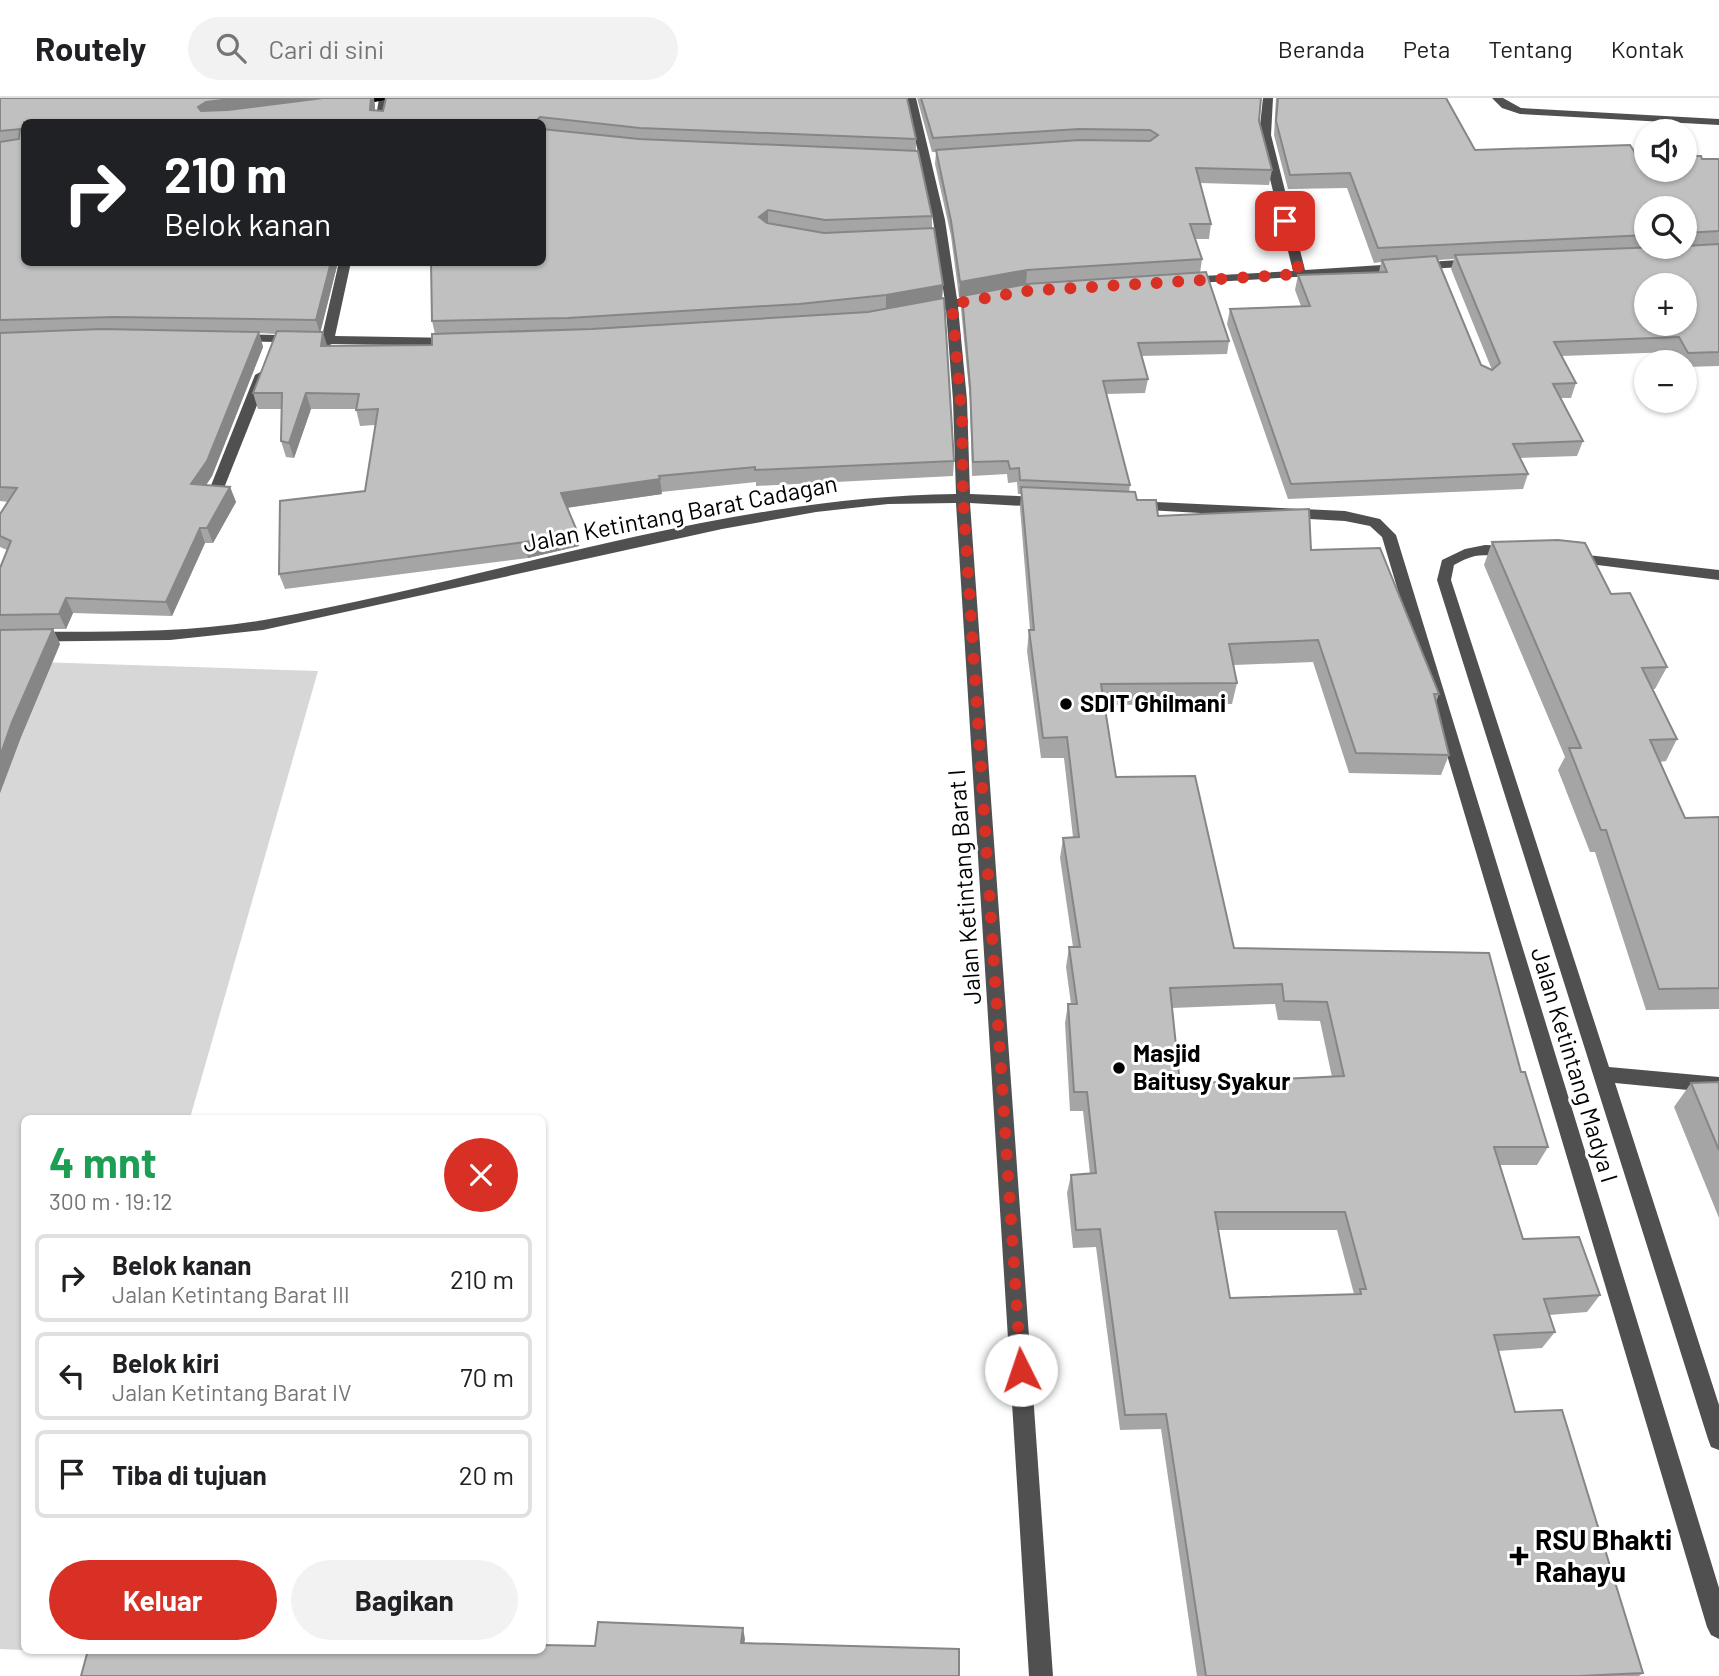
<!DOCTYPE html>
<html lang="id">
<meta charset="utf-8">
<style>
body{margin:0;font-family:Barlow,sans-serif;background:#f2f2f2;color:#202124;height:100vh;display:flex;flex-direction:column;font-size:26px;white-space:nowrap}
*{box-sizing:border-box;margin:0}
p{font-size:23px;color:#757577}
.icon{flex:none;width:38px;height:38px;fill:none;stroke:currentColor;stroke-width:2;stroke-linecap:round;stroke-linejoin:round}
.map{position:relative;flex:1;overflow:hidden}
.drawer{position:absolute;left:21px;top:1017px;width:525px;height:539px;display:flex;flex-direction:column;background:#fff;border-radius:10px;box-shadow:0 2px 5px #0004}
.drawer>*{flex:none}
.banner{position:absolute;left:21px;top:21px;width:525px;height:147px;border-radius:10px;box-shadow:0 2px 5px #0004;background:#202124;color:#fff;overflow:hidden}
.controls{position:absolute;left:1634px;top:21px;display:grid;gap:14px}
.controls a{display:grid;place-items:center;width:63px;height:63px;border-radius:50%;background:#fff;box-shadow:0 2px 5px #0004;font-size:35px}
.pin{position:absolute;display:grid;place-items:center;width:60px;height:60px;color:#fff;margin:-30px;border-radius:14px;box-shadow:0 4px 10px #0006}
.me{position:absolute;width:77px;margin:-38px;rotate:356deg;stroke-linejoin:round;filter:drop-shadow(0 0 5px #0008)}
.turn{display:flex;align-items:center;gap:24px;height:147px;padding:0 28px;font-size:32px}
.turn .icon{width:91px;height:91px;stroke-width:2.5}
.turn b{display:block;font-size:49px;line-height:60px}
.round{display:grid;place-items:center;flex:none;width:74px;height:74px;border-radius:37px;background:#f2f2f2}
.overview{display:flex;align-items:center;justify-content:space-between;height:119px;padding:0 28px}
h1{font-size:42px;font-weight:700;line-height:52px;color:#1e9e55}
.cta{display:flex;gap:14px;margin-top:auto;padding:14px 28px}
.cta a{flex:1;height:80px;border-radius:42px;background:#d93025;color:#fff;font-size:28px;font-weight:700;line-height:80px;text-align:center}
.cta a+a{background:#f2f2f2;color:#202124}
ul{padding:0;list-style:none}
li{display:flex;align-items:center;gap:21px;height:88px;margin:0 14px 10px;padding:0 14px;border:4px solid #e0e0e0;border-radius:10px}
li div{flex:1}
li b{display:block;font-size:26px}
li em{font-style:normal}
header{display:flex;align-items:center;gap:42px;box-sizing:border-box;height:98px;padding:0 35px;background:#fff;border-bottom:2px solid #e0e0e0}
header strong{font-size:33px}
nav{display:flex;gap:38px;margin-inline-start:auto;font-size:24px}
.search{width:490px;height:63px;background:#f2f2f2;display:flex;align-items:center;gap:18px;box-sizing:border-box;padding:0 24px;border-radius:38px;color:#757577;font-size:26px}
.map>svg:first-child{display:block}
.green{fill:#d7d7d7}
.lines{fill:none;stroke-linecap:round;stroke-linejoin:round}
.minor{fill:#505050;fill-rule:evenodd}
.major{fill:#000;fill-rule:evenodd}
.wall{fill:#a5a5a5;fill-rule:evenodd}
.shaded-wall{fill:#868686}
.building{fill:#c0c0c0;stroke:#868686;stroke-width:2;fill-rule:evenodd}
.route{stroke:#d93025;stroke-width:12;stroke-dasharray:0 21.6}
.poi-dot{fill:#000;stroke:#fff;stroke-width:2.5}
.labels{text-anchor:middle;stroke-width:6;stroke-linejoin:round;paint-order:stroke}
.street-label{font-size:24px;fill:#000;stroke:#fff}
.poi-label{font-size:24px;font-weight:bold;fill:#000;stroke:#fff;text-anchor:start}
.near-poi-label{font-size:28px;font-weight:bold;fill:#000;stroke:#fff;text-anchor:start}
</style>
<header>
<strong>Routely</strong>
<div class="search"><svg class="icon" aria-label="search" viewBox="0 0 24 24"><circle cx="10" cy="10" r="6"/><path d="M15 15l6 6"/></svg>Cari di sini</div>
<nav><a>Beranda</a><a>Peta</a><a>Tentang</a><a>Kontak</a></nav>
</header>
<div class="map">
<svg width="1719" height="1578" viewBox="0 0 1719 1578">
<rect width="100%" height="100%" fill="#fff"/>
<path class="green" d="M 37,564 L 318,573 L 190,1020 L 24,1020 L 24,1552 L 0,1551 L 0,654 Z"/>
<g class="lines">
<path class="minor" d="M 389,0 L 386,24 L 375,24 L 379,1 Z
M 906,0 L 916,0 L 945,122 L 957,201 L 982,195 L 988,199 L 958,209 L 967,302 L 970,396 L 1043,399 L 1050,404 L 1043,409 L 970,405 L 1053,1578 L 1029,1578 L 956,405 L 888,406 L 816,414 L 722,431 L 263,532 L 170,542 L 0,544 L 0,534 C 88,533 178,537 264,522 C 495,481 720,399 956,396 L 953,302 L 946,212 L 924,217 L 918,213 L 945,204 L 933,122 Z
M 1263,0 L 1273,0 L 1271,37 L 1305,172 L 1474,161 L 1478,162 L 1478,168 L 1180,186 L 1178,183 L 1184,179 L 1293,173 L 1259,37 Z
M 1492,0 L 1503,0 L 1521,10 L 1719,21 L 1719,27 L 1520,16 L 1502,10 Z
M 339,164 L 351,164 L 335,238 L 457,240 L 463,244 L 457,248 L 332,246 L 327,248 L 322,245 L 231,243 L 230,240 L 236,236 L 322,238 Z
M 262,273 L 269,277 L 222,395 L 220,398 L 210,398 L 208,395 L 255,277 Z
M 1134,403 L 1345,413 L 1380,421 L 1396,437 L 1719,1490 L 1719,1541 L 1711,1537 L 1707,1529 L 1382,439 L 1370,428 L 1345,423 L 1129,411 L 1127,408 Z
M 1485,447 L 1511,448 L 1518,453 C 1509,462 1488,455 1475,458 C 1467,460 1461,463 1454,467 L 1451,482 L 1609,969 L 1719,979 L 1719,995 L 1615,985 L 1719,1307 L 1719,1352 L 1711,1349 L 1708,1341 L 1437,482 L 1442,462 L 1465,451 Z
M 1570,455 L 1719,472 L 1719,482 L 1565,463 L 1563,460 L 1565,457 Z"/>
<path class="major" d="M 368,0 L 394,0 L 351,9 L 345,6 Z"/>
</g>
<path class="wall" d="M 0,0 L 375,7 L 375,12 L 383,13 L 386,0 L 916,41 L 916,53 L 932,118 L 932,130 L 943,187 L 942,200 L 954,363 L 953,378 L 756,388 L 756,384 L 661,394 L 662,396 L 567,410 L 579,448 L 528,460 L 285,491 L 279,476 L 365,393 L 375,327 L 360,328 L 356,311 L 311,311 L 294,360 L 286,359 L 281,343 L 282,311 L 258,311 L 253,295 L 276,236 L 259,235 L 263,249 L 212,378 L 206,387 L 230,389 L 236,404 L 213,445 L 205,445 L 172,518 L 73,515 L 66,531 L 53,531 L 60,546 L 21,639 L 0,695 L 0,470 L 7,452 L 0,449 L 0,416 L 8,404 L 0,403 ZM 24,24 L 542,24 L 542,164 L 432,223 L 435,236 L 432,247 L 327,248 L 320,234 L 338,164 L 24,164 Z
M 917,0 L 1261,0 L 1259,23 L 1272,72 L 1269,87 L 1200,85 L 1211,126 L 1209,141 L 1195,141 L 1202,161 L 1200,175 L 1229,243 L 1227,256 L 1141,258 L 1148,281 L 1145,295 L 1106,296 L 1130,387 L 1129,394 L 1137,402 L 1158,418 L 1311,452 L 1439,596 L 1436,604 L 1449,657 L 1441,677 L 1349,675 L 1313,564 L 1234,567 L 1237,585 L 1232,606 L 1105,607 L 1116,679 L 1234,850 L 1521,974 L 1548,1049 L 1537,1067 L 1499,1067 L 1523,1141 L 1600,1197 L 1587,1214 L 1549,1217 L 1555,1234 L 1542,1250 L 1498,1253 L 1515,1314 L 1643,1575 L 1639,1578 L 1197,1578 L 1161,1331 L 1120,1332 L 1096,1149 L 1073,1150 L 1067,1095 L 1071,1077 L 1090,1076 L 1083,1013 L 1070,1013 L 1065,925 L 1068,906 L 1071,906 L 1066,869 L 1069,849 L 1073,849 L 1060,760 L 1063,740 L 1073,739 L 1064,660 L 1041,660 L 1027,553 L 1029,532 L 1030,532 L 1020,410 L 1021,396 L 1018,396 L 1017,384 L 1008,385 L 1007,376 L 972,378 L 970,302 L 961,211 L 962,198 L 959,199 L 951,138 L 935,66 L 936,54 L 932,54 ZM 1275,906 L 1278,922 L 1320,923 L 1332,979 L 1180,986 L 1172,910 ZM 1218,1132 L 1337,1132 L 1354,1196 L 1230,1200 Z
M 1276,0 L 1446,0 L 1475,52 L 1636,56 L 1702,61 L 1719,61 L 1719,268 L 1685,269 L 1685,264 L 1679,264 L 1673,254 L 1562,258 L 1576,285 L 1571,300 L 1561,300 L 1583,343 L 1577,358 L 1520,360 L 1528,376 L 1523,391 L 1288,401 L 1227,226 L 1230,211 L 1301,208 L 1295,192 L 1298,177 L 1379,174 L 1381,164 L 1374,165 L 1347,90 L 1288,91 L 1274,37 ZM 1647,110 L 1685,110 L 1685,149 L 1647,149 ZM 1454,161 L 1451,171 L 1492,272 L 1481,267 L 1438,162 Z
M 1492,444 L 1611,496 L 1667,569 L 1655,591 L 1652,591 L 1677,641 L 1666,663 L 1660,664 L 1685,720 L 1719,719 L 1719,911 L 1646,912 L 1595,754 L 1590,754 L 1558,672 L 1565,659 L 1484,467 Z
M 1719,984 L 1719,1120 L 1674,1009 L 1691,985 Z"/>
<path class="shaded-wall" d="M 238,0 L 346,0 L 202,23 L 198,9 L 206,4 Z
M 371,0 L 374,0 L 375,7 L 373,24 L 370,12 Z
M 768,112 L 768,126 L 759,119 Z
M 331,164 L 338,164 L 320,236 L 316,222 Z
M 1027,172 L 1026,186 L 959,199 L 960,184 Z
M 943,187 L 942,202 L 886,212 L 886,197 Z
M 259,234 L 263,249 L 212,378 L 197,401 L 191,386 Z
M 323,234 L 328,250 L 321,248 Z
M 306,295 L 311,311 L 294,360 L 289,345 Z
M 660,381 L 662,396 L 564,410 L 561,395 Z
M 230,389 L 236,404 L 213,445 L 207,430 Z
M 200,430 L 205,445 L 172,518 L 166,504 Z
M 577,433 L 579,448 L 528,460 L 525,444 Z
M 66,500 L 73,515 L 66,531 L 59,516 Z
M 53,531 L 60,546 L 21,639 L 0,695 L 0,658 L 12,624 Z
M 743,1530 L 745,1541 L 743,1556 L 741,1545 Z"/>
<path class="building" d="M 0,0 L 238,0 L 206,4 L 198,9 L 201,13 L 228,12 L 323,0 L 371,0 L 370,12 L 383,13 L 386,0 L 907,0 L 916,41 L 640,30 L 540,19 L 537,22 L 538,24 L 24,24 L 24,164 L 331,164 L 316,222 L 115,219 L 0,222 L 0,44 L 19,41 L 20,31 L 0,33 Z
M 921,0 L 1261,0 L 1259,23 L 1272,72 L 1196,70 L 1211,126 L 1190,126 L 1202,161 L 1027,172 L 960,184 L 951,123 L 936,52 L 1080,42 L 1150,43 L 1158,37 L 1150,32 L 1079,31 L 933,40 Z
M 1278,0 L 1446,0 L 1475,52 L 1630,47 L 1636,56 L 1647,56 L 1647,72 L 1685,72 L 1685,58 L 1701,58 L 1702,61 L 1719,61 L 1719,133 L 1685,135 L 1685,110 L 1647,110 L 1647,137 L 1378,150 L 1350,75 L 1290,77 L 1276,23 Z
M 542,31 L 639,41 L 918,53 L 932,118 L 825,122 L 768,112 L 759,119 L 767,125 L 824,135 L 934,130 L 943,187 L 886,197 L 799,206 L 568,220 L 432,223 L 431,164 L 542,164 Z
M 1719,146 L 1719,254 L 1688,255 L 1679,239 L 1554,244 L 1576,285 L 1553,286 L 1583,343 L 1513,346 L 1528,376 L 1291,386 L 1230,211 L 1310,208 L 1298,177 L 1387,174 L 1382,162 L 1436,158 L 1481,267 L 1492,272 L 1500,265 L 1455,157 L 1658,149 L 1685,149 L 1685,148 ZM 1647,187 L 1685,187 L 1685,226 L 1647,226 Z
M 1206,174 L 1229,243 L 1138,245 L 1148,281 L 1103,283 L 1130,387 L 1020,382 L 1019,370 L 1010,371 L 1008,363 L 973,364 L 970,288 L 962,198 L 1027,186 Z
M 944,200 L 954,363 L 755,372 L 755,369 L 659,378 L 660,381 L 561,395 L 577,433 L 525,444 L 279,476 L 280,403 L 365,393 L 378,311 L 356,312 L 359,296 L 306,295 L 289,345 L 281,343 L 282,295 L 253,295 L 277,233 L 323,234 L 321,248 L 432,247 L 432,236 L 592,231 L 868,214 Z
M 101,231 L 259,234 L 207,363 L 191,386 L 230,389 L 207,430 L 200,430 L 166,504 L 66,500 L 59,516 L 0,517 L 0,470 L 11,443 L 0,438 L 0,416 L 17,390 L 0,389 L 0,235 Z
M 1021,389 L 1135,394 L 1137,402 L 1156,402 L 1158,418 L 1309,411 L 1311,452 L 1380,450 L 1439,596 L 1434,596 L 1449,657 L 1356,655 L 1318,542 L 1229,546 L 1237,585 L 1101,586 L 1116,679 L 1195,678 L 1234,850 L 1489,855 L 1521,974 L 1525,974 L 1548,1049 L 1494,1049 L 1523,1141 L 1579,1139 L 1600,1197 L 1544,1201 L 1555,1234 L 1494,1237 L 1515,1314 L 1562,1312 L 1643,1575 L 1579,1578 L 1206,1578 L 1166,1316 L 1125,1317 L 1100,1131 L 1076,1132 L 1071,1077 L 1096,1075 L 1087,994 L 1074,994 L 1068,906 L 1077,906 L 1069,849 L 1080,849 L 1063,740 L 1079,739 L 1067,639 L 1043,640 L 1029,532 L 1034,532 ZM 1282,886 L 1284,903 L 1327,904 L 1344,978 L 1180,986 L 1170,890 ZM 1215,1114 L 1345,1114 L 1366,1191 L 1360,1191 L 1361,1196 L 1230,1200 Z
M 1558,442 L 1585,445 L 1611,496 L 1630,495 L 1667,569 L 1642,570 L 1677,641 L 1650,642 L 1685,720 L 1719,719 L 1719,890 L 1659,891 L 1606,732 L 1601,732 L 1569,650 L 1581,650 L 1492,444 Z
M 53,531 L 12,624 L 0,658 L 0,532 Z
M 1719,984 L 1719,1052 L 1691,985 Z
M 598,1524 L 743,1530 L 741,1545 L 959,1551 L 959,1578 L 81,1578 L 88,1552 L 542,1552 L 542,1547 L 595,1548 Z"/>
<g class="lines">
<path class="route" d="M 1021,1272 L 963,400 L 962,321 L 952,206 L 1026,193 L 1300,176 L 1285,123"/>
</g>
<g class="poi-dot">
<circle cx="1066" cy="606" r="7"/>
<circle cx="1119" cy="970" r="7"/>
<path d="M1515.5 1447.5h7v7h7v7h-7v7h-7v-7h-7v-7h7z"/>
</g>
<g class="labels">
<g class="street-label">
<text transform="translate(680 416) rotate(-11)" y="8">Jalan Ketintang Barat Cadagan</text>
<text transform="translate(965 789) rotate(-94)" y="8">Jalan Ketintang Barat I</text>
<text transform="translate(1574 967) rotate(73)" y="8">Jalan Ketintang Madya I</text>
</g>
<g class="poi-label">
<text x="1080" y="614">SDIT Ghilmani</text>
<text x="1133" y="964">Masjid<tspan x="1133" dy="28">Baitusy Syakur</tspan></text>
</g>
<g class="near-poi-label">
<text x="1535" y="1452">RSU Bhakti<tspan x="1535" dy="32">Rahayu</tspan></text>
</g>
</g>
</svg>
<div class="controls">
<a><svg class="icon" aria-label="sound" viewBox="0 0 24 24"><path d="M4 9h4l5-4v14l-5-4H4zM17 9q2 3 0 6"/></svg></a>
<a><svg class="icon" aria-label="search" viewBox="0 0 24 24"><circle cx="10" cy="10" r="6"/><path d="M15 15l6 6"/></svg></a>
<a>+</a>
<a>−</a>
</div>
<div class="pin" style="left:1285px;top:123px;background:#d93025"><svg class="icon" aria-label="arrive" viewBox="0 0 24 24"><path d="M6 21V4h12l-3 4 3 4H6"/></svg></div>
<svg class="me" style="left:1021px;top:1272px" viewBox="-20 -20 40 40"><circle r="19" fill="#fff"/><path d="M0-13L10 11 0 6-10 11z" fill="#d93025"/></svg>
<div class="banner">
<div class="turn"><svg class="icon" aria-label="right" viewBox="0 0 24 24"><path d="M7 20v-9h11M14 6l5 5-5 5"/></svg><div><b>210 m</b>Belok kanan</div></div>
</div>
<section class="drawer">
<div class="overview"><div><h1>4 mnt</h1><p>300 m · 19:12</p></div><a class="round" style="background:#d93025;color:#fff"><svg class="icon" aria-label="close" viewBox="0 0 24 24"><path d="M6 6l12 12M18 6L6 18"/></svg></a></div>
<ul>
<li><svg class="icon" aria-label="right" viewBox="0 0 24 24"><path d="M7 20v-9h11M14 6l5 5-5 5"/></svg><div><b>Belok kanan</b><p>Jalan Ketintang Barat III</p></div><em>210 m</em></li>
<li><svg class="icon" aria-label="left" viewBox="0 0 24 24"><path d="M17 20v-9H6M10 6l-5 5 5 5"/></svg><div><b>Belok kiri</b><p>Jalan Ketintang Barat IV</p></div><em>70 m</em></li>
<li><svg class="icon" aria-label="arrive" viewBox="0 0 24 24"><path d="M6 21V4h12l-3 4 3 4H6"/></svg><div><b>Tiba di tujuan</b></div><em>20 m</em></li>
</ul>
<div class="cta"><a>Keluar</a><a>Bagikan</a></div>
</section>
</div>
